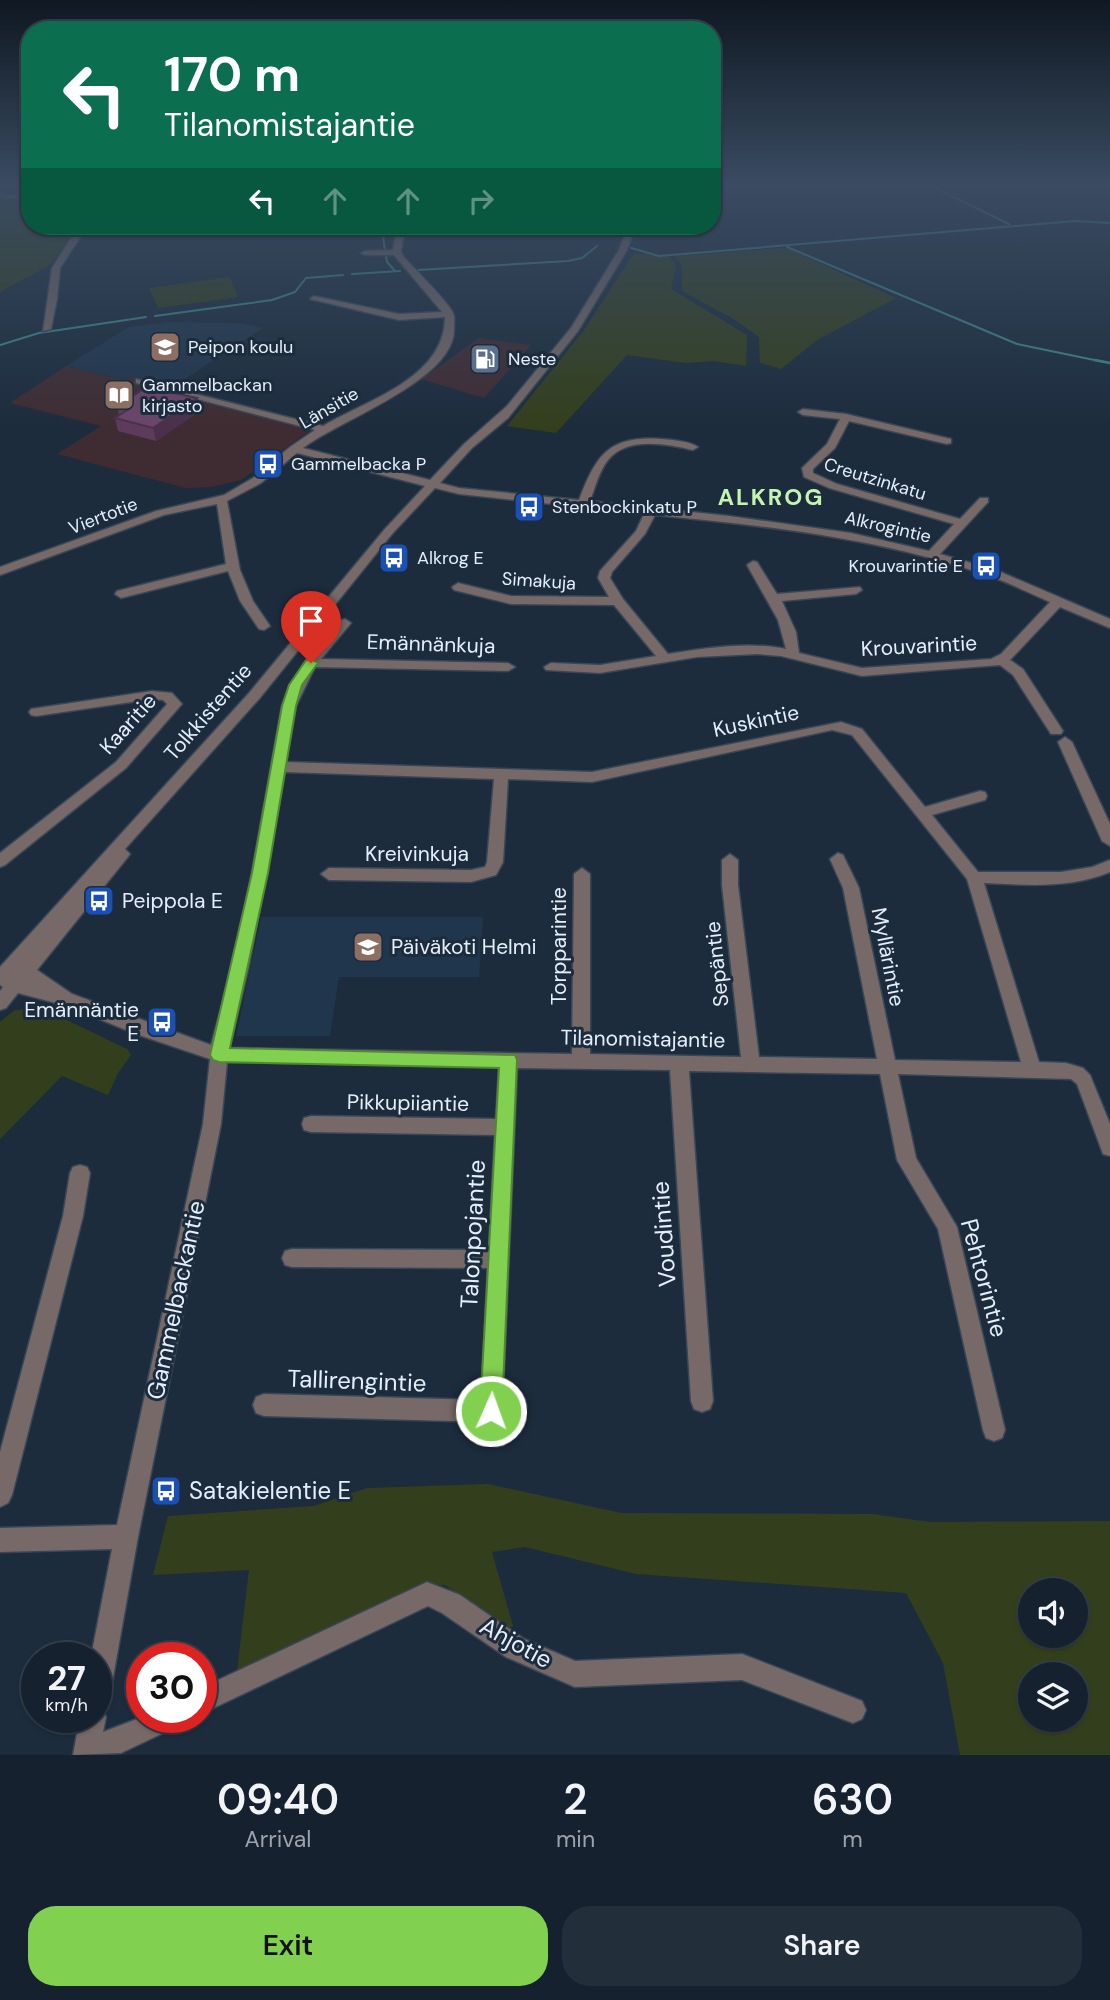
<!DOCTYPE html>
<meta charset="utf-8">
<style>
body{margin:0;font-family:"DM Sans",sans-serif;background:#222e3a;color:#f1f3f6;height:100vh;display:flex;flex-direction:column;font-size:26px;white-space:nowrap}
*{box-sizing:border-box;margin:0}
p{font-size:23px;color:#9da3aa}
.icon{flex:none;width:38px;height:38px;fill:none;stroke:currentColor;stroke-width:2;stroke-linecap:round;stroke-linejoin:round}
.map{position:relative;height:1755px;overflow:hidden}
.panel{display:flex;flex-direction:column;background:#15212e;flex:1}
.panel>*{flex:none}
.top-card{position:absolute;left:21px;top:21px;width:700px;height:214px;border-radius:28px;box-shadow:0 2px 5px #0004,0 0 0 2px #343e4a;background:#0b6e4f;color:#fff;overflow:hidden}
.fabs{position:absolute;left:1018px;top:1578px;display:grid;gap:14px}
.fabs a{display:grid;place-items:center;width:70px;height:70px;border-radius:50%;background:#15212e;box-shadow:0 2px 5px #0004,0 0 0 2px #343e4a;font-size:35px}
.speed{position:absolute;left:21px;top:1642px;display:flex;gap:14px;font-size:35px;font-weight:700;text-align:center}
.speed>*{display:grid;place-content:center;width:91px;height:91px;border-radius:50%;background:#15212e;box-shadow:0 2px 5px #0004,0 0 0 2px #343e4a;line-height:1}
.speed small{font-size:18px;font-weight:400}
.speed .limit{border:10px solid #d22;background:#fff;color:#111}
.pin{position:absolute;display:grid;place-items:center;width:60px;height:60px;color:#fff;margin:-72px -30px;border-radius:50% 50% 50% 0;rotate:-45deg;box-shadow:0 0 7px #0007}
.pin .icon{rotate:45deg}
.me{position:absolute;width:77px;margin:-38px;rotate:2deg;stroke-linejoin:round;filter:drop-shadow(0 0 5px #0008)}
.turn{display:flex;align-items:center;gap:24px;height:147px;padding:0 28px;font-size:32px}
.turn .icon{width:91px;height:91px;stroke-width:2.5}
.turn b{display:block;font-size:49px;line-height:60px}
.lanes{display:flex;align-items:center;height:66px;padding:0 28px;background:#0003;justify-content:center;gap:35px;direction:ltr}
.lanes .off{opacity:.35}
.eta{display:flex;justify-content:space-evenly;align-items:center;height:119px;text-align:center}
.eta b{font-size:42px;font-weight:600;line-height:49px}
.cta{display:flex;gap:14px;margin-top:auto;padding:14px 28px}
.cta a{flex:1;height:80px;border-radius:28px;background:#81d050;color:#111;font-size:28px;font-weight:600;line-height:80px;text-align:center}
.cta a+a{background:#222e3a;color:#f1f3f6}
.map>svg:first-child{display:block}
.commercial{fill:#3f2c32}
.built{fill:#20364c}
.green{fill:#333f1c;fill-rule:evenodd}
.lines{fill:none;stroke-linecap:round;stroke-linejoin:round}
.stream-far1{stroke:#3c898a;stroke-width:2}
.stream{stroke:#3c898a;stroke-width:2.5}
.minor-casing{stroke:#384758;stroke-width:3}
.minor{fill:#766967;fill-rule:evenodd}
.wall{fill:#5c3b5c}
.shaded-wall{fill:#4b304b}
.building{fill:#6b456b;stroke:#4b304b;stroke-width:2}
.route{fill:#81d050;stroke:#548734;stroke-width:2}
.labels{text-anchor:middle;stroke-width:6;stroke-linejoin:round;paint-order:stroke}
.far-poi-label{font-size:18px;fill:#e5effb;stroke:#1c2c3d;text-anchor:start}
.far-street-label{font-size:18px;fill:#e5effb;stroke:#1c2c3d}
.street-label{font-size:21px;fill:#e5effb;stroke:#1c2c3d}
.poi-label{font-size:21px;fill:#e5effb;stroke:#1c2c3d;text-anchor:start}
.far-district-label{font-size:23px;font-weight:bold;letter-spacing:2px;fill:#c6f3b0;stroke:#1c2c3d}
.near-street-label{font-size:24px;fill:#e5effb;stroke:#1c2c3d}
.near-poi-label{font-size:24px;fill:#e5effb;stroke:#1c2c3d;text-anchor:start}
</style>
<div class="map">
<svg width="1110" height="1755" viewBox="0 0 1110 1755">
<rect width="100%" height="100%" fill="#1c2c3d"/>
<path class="commercial" d="M 479,338 L 531,345 L 484,398 L 421,379 Z
M 66,366 L 125,380 L 132,376 L 317,425 L 241,480 L 211,487 L 186,488 L 57,454 L 101,426 L 10,403 Z"/>
<path class="built" d="M 171,322 L 238,323 L 263,328 L 174,386 L 132,376 L 125,380 L 66,366 L 129,327 Z
M 261,917 L 483,917 L 479,977 L 339,977 L 330,1036 L 236,1036 Z"/>
<path class="green" d="M 0,199 L 30,201 L 30,226 L 79,226 L 50,265 L 0,292 Z
M 786,248 L 896,298 L 817,340 L 781,369 L 760,363 L 759,337 L 735,320 L 682,291 L 682,266 L 675,256 Z
M 634,253 L 669,256 L 676,266 L 671,289 L 747,335 L 746,366 L 714,361 L 686,363 L 627,355 L 556,433 L 507,426 L 584,330 Z
M 230,277 L 238,297 L 158,308 L 149,288 Z
M 31,1009 L 50,1012 L 127,1049 L 131,1055 L 118,1073 L 108,1095 L 62,1076 L 0,1139 L 0,1022 L 15,1010 Z
M 488,1484 L 621,1513 L 872,1514 L 930,1522 L 1110,1521 L 1110,1755 L 960,1755 L 943,1663 L 906,1593 L 636,1574 L 525,1547 L 492,1552 L 513,1626 L 507,1629 L 445,1585 L 421,1584 L 237,1671 L 249,1570 L 153,1575 L 168,1516 L 314,1506 L 367,1488 ZM 1031,1591 L 1076,1591 L 1076,1636 L 1031,1636 ZM 1031,1675 L 1076,1675 L 1076,1720 L 1031,1720 Z"/>
<g class="lines">
<path class="stream-far1" d="M 925,183 L 1009,224
M 352,226 L 383,235 L 385,251
M 787,247 L 1017,344 L 1104,362
M 631,248 L 659,256 L 1076,221 L 1110,223
M 386,255 L 387,262 L 395,271
M 418,270 L 568,261 L 582,258 L 597,246
M 352,274 L 400,271
M 155,316 L 272,300 L 295,292 L 306,278 L 343,275
M 0,345 L 39,333 L 146,317"/>
<path class="stream" d="M 1095,360 L 1110,363"/>
<g class="minor-casing">
<path id="minor" d="M 0,194 L 30,196 L 30,200 L 0,198 Z
M 85,226 L 94,226 L 81,236 L 60,268 L 57,299 L 51,329 L 43,331 L 52,268 L 75,232 Z
M 397,226 L 405,226 L 401,252 L 403,256 C 414,269 447,300 453,313 C 455,317 454,324 454,329 C 455,380 339,420 303,448 L 430,480 L 464,444 L 507,406 L 571,328 L 619,250 L 626,231 L 599,226 L 636,226 L 627,250 L 578,331 L 508,418 L 472,448 L 440,483 L 459,488 L 579,500 C 596,455 609,435 662,439 C 673,440 689,441 698,447 L 693,450 C 667,444 627,436 608,460 C 599,471 595,488 590,501 L 729,516 L 851,533 L 929,551 L 954,524 L 829,488 L 804,477 L 802,468 L 827,444 L 840,419 L 803,415 L 798,412 L 803,409 L 846,414 L 951,439 L 951,443 L 947,444 L 849,421 L 835,448 L 813,469 L 813,473 L 837,484 L 960,519 L 980,498 L 988,498 L 988,502 L 940,554 L 996,570 L 1110,619 L 1110,628 L 1060,607 L 1010,660 L 1023,669 L 1063,731 L 1061,734 L 1051,734 L 1013,675 L 1000,665 L 862,676 L 781,656 L 757,654 L 697,657 L 600,673 L 546,670 L 544,667 L 551,663 L 600,665 L 656,656 L 614,605 L 511,604 L 454,590 L 452,587 L 458,583 L 511,596 L 609,597 L 598,578 L 600,571 L 636,531 L 644,514 L 459,494 L 435,488 L 392,534 L 259,699 L 125,849 L 130,854 L 127,858 L 37,970 L 72,994 L 211,1045 L 232,970 L 252,873 L 282,706 C 294,672 317,647 341,620 L 345,619 L 351,623 L 321,659 L 508,663 L 515,667 L 508,671 L 315,667 L 296,706 L 286,762 L 592,772 L 841,722 L 862,729 L 925,807 L 980,791 L 985,792 L 987,796 L 985,800 L 932,815 L 978,872 L 1061,872 L 1092,867 L 1110,860 L 1110,872 C 1070,889 1026,885 984,883 L 1039,1062 L 1066,1063 L 1083,1068 L 1090,1075 L 1110,1124 L 1110,1156 L 1103,1154 L 1077,1084 L 1071,1079 L 898,1074 L 916,1158 L 957,1227 L 1005,1430 L 1002,1438 L 994,1441 L 986,1438 L 983,1430 L 938,1229 L 897,1160 L 880,1074 L 689,1071 L 713,1401 L 710,1409 L 702,1412 L 694,1409 L 691,1401 L 670,1070 L 517,1068 L 502,1411 L 499,1419 L 491,1422 L 264,1416 L 256,1413 L 253,1405 L 256,1397 L 264,1394 L 481,1400 L 488,1268 L 292,1267 L 285,1265 L 282,1258 L 285,1251 L 292,1249 L 489,1250 L 495,1135 L 311,1132 L 304,1130 L 302,1124 L 304,1118 L 311,1116 L 496,1119 L 499,1067 L 227,1062 L 221,1124 L 138,1537 L 109,1700 L 103,1710 L 106,1717 L 103,1732 L 142,1717 L 182,1717 L 178,1726 L 121,1753 L 73,1755 L 80,1717 L 96,1717 L 96,1657 L 91,1657 L 112,1549 L 0,1552 L 0,1528 L 117,1525 L 203,1124 L 210,1059 L 136,1034 L 67,1006 L 18,993 L 6,1008 L 0,1010 L 0,991 L 3,987 L 0,985 L 0,967 L 249,693 L 384,530 L 425,486 L 297,453 L 261,483 L 227,501 L 240,570 L 253,601 L 270,626 L 264,630 L 259,629 L 240,601 L 228,571 L 121,598 L 115,594 L 117,591 L 226,564 L 217,504 L 164,515 L 0,575 L 0,567 L 156,511 L 224,495 L 253,478 L 290,447 L 315,430 L 136,383 L 136,379 L 323,426 C 367,400 445,378 445,317 L 399,320 L 310,299 L 314,296 L 399,314 L 442,312 L 394,255 L 365,255 L 361,253 L 365,251 L 393,250 ZM 655,515 C 767,526 879,538 986,575 C 1008,582 1029,593 1050,602 L 1001,654 L 991,659 L 862,668 L 799,653 L 796,632 L 782,601 L 856,594 L 862,590 L 860,587 L 777,594 L 757,562 L 753,561 L 747,565 L 778,620 L 786,649 C 749,641 705,648 668,654 L 623,599 L 610,578 L 612,572 L 645,534 ZM 832,730 L 852,735 L 967,879 L 1021,1062 L 895,1060 L 859,888 L 843,855 L 838,853 L 830,859 L 843,888 L 877,1059 L 759,1057 L 738,885 L 738,860 L 730,854 L 722,860 L 722,885 L 741,1057 L 590,1054 L 590,874 L 582,868 L 574,874 L 572,1054 L 229,1048 L 248,970 L 285,772 L 494,779 L 487,862 L 485,867 L 471,870 L 329,868 L 321,874 L 329,880 L 471,882 L 496,875 L 503,862 L 508,779 L 592,782 Z
M 152,691 L 172,693 L 182,704 L 126,768 L 5,865 L 0,867 L 0,853 L 116,762 L 167,704 L 163,700 L 152,699 L 36,716 L 31,715 L 29,712 L 31,709 Z
M 1065,737 L 1072,742 L 1110,824 L 1110,846 L 1102,841 L 1058,742 Z
M 80,1165 L 87,1167 L 90,1173 L 83,1216 L 12,1495 L 8,1503 L 0,1507 L 0,1452 L 63,1216 L 70,1173 L 73,1167 Z
M 427,1582 L 460,1595 L 524,1639 L 575,1661 L 742,1654 L 862,1701 L 866,1710 L 862,1719 L 853,1723 L 742,1680 L 575,1687 L 506,1657 L 442,1613 L 428,1606 L 201,1714 L 201,1688 Z"/>
</g>
<use href="#minor" class="minor"/>
</g>
<path class="wall" d="M 197,398 L 200,411 L 156,441 L 118,431 L 115,418 L 119,415 L 117,406 Z"/>
<path class="shaded-wall" d="M 197,398 L 200,411 L 156,441 L 153,428 Z"/>
<path class="building" d="M 147,387 L 197,398 L 153,428 L 115,418 L 129,409 L 117,406 Z"/>
<linearGradient id="sky" x2="0" y2="1"><stop stop-color="#0f1822"/><stop offset="0.43" stop-color="#3a4b62"/><stop offset="1" stop-color="#3a4b62" stop-opacity="0"/></linearGradient>
<rect width="1110" height="428" fill="url(#sky)"/>
<path class="route" d="M 311,659 L 318,663 L 302,685 L 296,706 L 268,873 L 230,1048 L 515,1055 L 517,1060 L 502,1411 L 499,1419 L 491,1423 L 483,1419 L 480,1411 L 499,1068 L 219,1062 L 213,1060 L 210,1055 L 252,873 L 282,706 L 289,685 L 306,660 Z"/>
<defs>
<g id="school-square" transform="scale(1.575)"><rect x="-9" y="-9" width="18" height="18" rx="4" fill="#8d6e63" stroke="#1c2c3d"/><path d="M0-5L7-2L0 1L-7-2ZM-4 1L0 2.5L4 1V4Q0 6-4 4Z" fill="#fff"/></g>
<g id="fuel-square" transform="scale(1.575)"><rect x="-9" y="-9" width="18" height="18" rx="4" fill="#5c6f8a" stroke="#1c2c3d"/><path d="M-5.5-6h7V0h2V4h1.3V-2.5L3-4.5l.8-.8L6-3V5H2.5V1h-1V6h-7ZM-4.2-4.7v3.2H.2V-4.7Z" fill="#fff"/></g>
<g id="library-square" transform="scale(1.575)"><rect x="-9" y="-9" width="18" height="18" rx="4" fill="#8d6e63" stroke="#1c2c3d"/><path d="M-6-4Q-3-5.5-.7-3.5V5Q-3 3-6 4ZM6-4Q3-5.5 .7-3.5V5Q3 3 6 4Z" fill="#fff"/></g>
<g id="bus-square" transform="scale(1.575)"><rect x="-9" y="-9" width="18" height="18" rx="4" fill="#1a4fb4" stroke="#1c2c3d"/><path d="M-5-6H5V4H4V6H2V4H-2V6H-4V4H-5ZM-3.5-4V0h7V-4ZM-3.5 1.2v1.5H-2V1.2ZM2 1.2v1.5H3.5V1.2Z" fill="#fff"/></g>
</defs>
<g fill-rule="evenodd">
<use href="#school-square" x="165" y="347"/>
<use href="#fuel-square" x="485" y="359"/>
<use href="#library-square" x="119" y="395"/>
<use href="#bus-square" x="268" y="464"/>
<use href="#bus-square" x="529" y="507"/>
<use href="#bus-square" x="394" y="558"/>
<use href="#bus-square" x="986" y="566"/>
<use href="#bus-square" x="99" y="901"/>
<use href="#school-square" x="368" y="947"/>
<use href="#bus-square" x="162" y="1022"/>
<use href="#bus-square" x="166" y="1491"/>
</g>
<g class="labels">
<g class="far-poi-label">
<text x="188" y="353">Peipon koulu</text>
<text x="508" y="365">Neste</text>
<text x="142" y="391">Gammelbackan<tspan x="142" dy="21">kirjasto</tspan></text>
<text x="291" y="470">Gammelbacka P</text>
<text x="552" y="513">Stenbockinkatu P</text>
<text x="417" y="564">Alkrog E</text>
<text x="963" y="572" text-anchor="end">Krouvarintie E</text>
</g>
<g class="far-street-label">
<text transform="translate(329 408) rotate(-30)" y="6">Länsitie</text>
<text transform="translate(875 479) rotate(17)" y="6">Creutzinkatu</text>
<text transform="translate(103 516) rotate(-21)" y="6">Viertotie</text>
<text transform="translate(888 527) rotate(13)" y="6">Alkrogintie</text>
<text transform="translate(539 581) rotate(4)" y="6">Simakuja</text>
</g>
<g class="street-label">
<text transform="translate(431 644) rotate(2)" y="7">Emännänkuja</text>
<text transform="translate(919 646) rotate(-3)" y="7">Krouvarintie</text>
<text transform="translate(208 712) rotate(-49)" y="7">Tolkkistentie</text>
<text transform="translate(756 721) rotate(-12)" y="7">Kuskintie</text>
<text transform="translate(128 724) rotate(-48)" y="7">Kaaritie</text>
<text x="417" y="861">Kreivinkuja</text>
<text transform="translate(559 946) rotate(-90)" y="7">Torpparintie</text>
<text transform="translate(888 957) rotate(79)" y="7">Myllärintie</text>
<text transform="translate(717 964) rotate(-96)" y="7">Sepäntie</text>
<text transform="translate(643 1039) rotate(1)" y="7">Tilanomistajantie</text>
<text transform="translate(408 1103) rotate(1)" y="7">Pikkupiiantie</text>
</g>
<g class="poi-label">
<text x="122" y="908">Peippola E</text>
<text x="391" y="954">Päiväkoti Helmi</text>
<text x="139" y="1017" text-anchor="end">Emännäntie<tspan x="139" dy="24">E</tspan></text>
</g>
<g class="far-district-label">
<text x="771" y="505">ALKROG</text>
</g>
<g class="near-street-label">
<text transform="translate(473 1234) rotate(-87)" y="8">Talonpojantie</text>
<text transform="translate(664 1234) rotate(-94)" y="8">Voudintie</text>
<text transform="translate(984 1278) rotate(75)" y="8">Pehtorintie</text>
<text transform="translate(176 1300) rotate(-78)" y="8">Gammelbackantie</text>
<text transform="translate(357 1381) rotate(2)" y="8">Tallirengintie</text>
<text transform="translate(516 1643) rotate(29)" y="8">Ahjotie</text>
</g>
<g class="near-poi-label">
<text x="189" y="1499">Satakielentie E</text>
</g>
</g>
</svg>
<div class="fabs">
<a><svg class="icon" aria-label="sound" viewBox="0 0 24 24"><path d="M4 9h4l5-4v14l-5-4H4zM17 9q2 3 0 6"/></svg></a>
<a><svg class="icon" aria-label="layers" viewBox="0 0 24 24"><path d="M12 4l9 5-9 5-9-5zM3 14l9 5 9-5"/></svg></a>
</div>
<div class="speed"><div>27<small>km/h</small></div><div class="limit">30</div></div>
<div class="pin" style="left:311px;top:663px;background:#d93025"><svg class="icon" aria-label="arrive" viewBox="0 0 24 24"><path d="M6 21V4h12l-3 4 3 4H6"/></svg></div>
<svg class="me" style="left:491px;top:1411px" viewBox="-20 -20 40 40"><circle r="17" fill="#81d050" stroke="#fff" stroke-width="3"/><path d="M0-11L8 9 0 5-8 9z" fill="#fff"/></svg>
<div class="top-card">
<div class="turn"><svg class="icon" aria-label="left" viewBox="0 0 24 24"><path d="M17 20v-9H6M10 6l-5 5 5 5"/></svg><div><b>170 m</b>Tilanomistajantie</div></div>
<div class="lanes"><svg class="icon" aria-label="left" viewBox="0 0 24 24"><path d="M17 20v-9H6M10 6l-5 5 5 5"/></svg><svg class="icon off" aria-label="ahead" viewBox="0 0 24 24"><path d="M12 20V5M6 11l6-6 6 6"/></svg><svg class="icon off" aria-label="ahead" viewBox="0 0 24 24"><path d="M12 20V5M6 11l6-6 6 6"/></svg><svg class="icon off" aria-label="right" viewBox="0 0 24 24"><path d="M7 20v-9h11M14 6l5 5-5 5"/></svg></div>
</div>
</div>
<section class="panel">
<div class="eta">
<div><b>09:40</b><p>Arrival</p></div>
<div><b>2</b><p>min</p></div>
<div><b>630</b><p>m</p></div>
</div>
<div class="cta"><a>Exit</a><a>Share</a></div>
</section>
